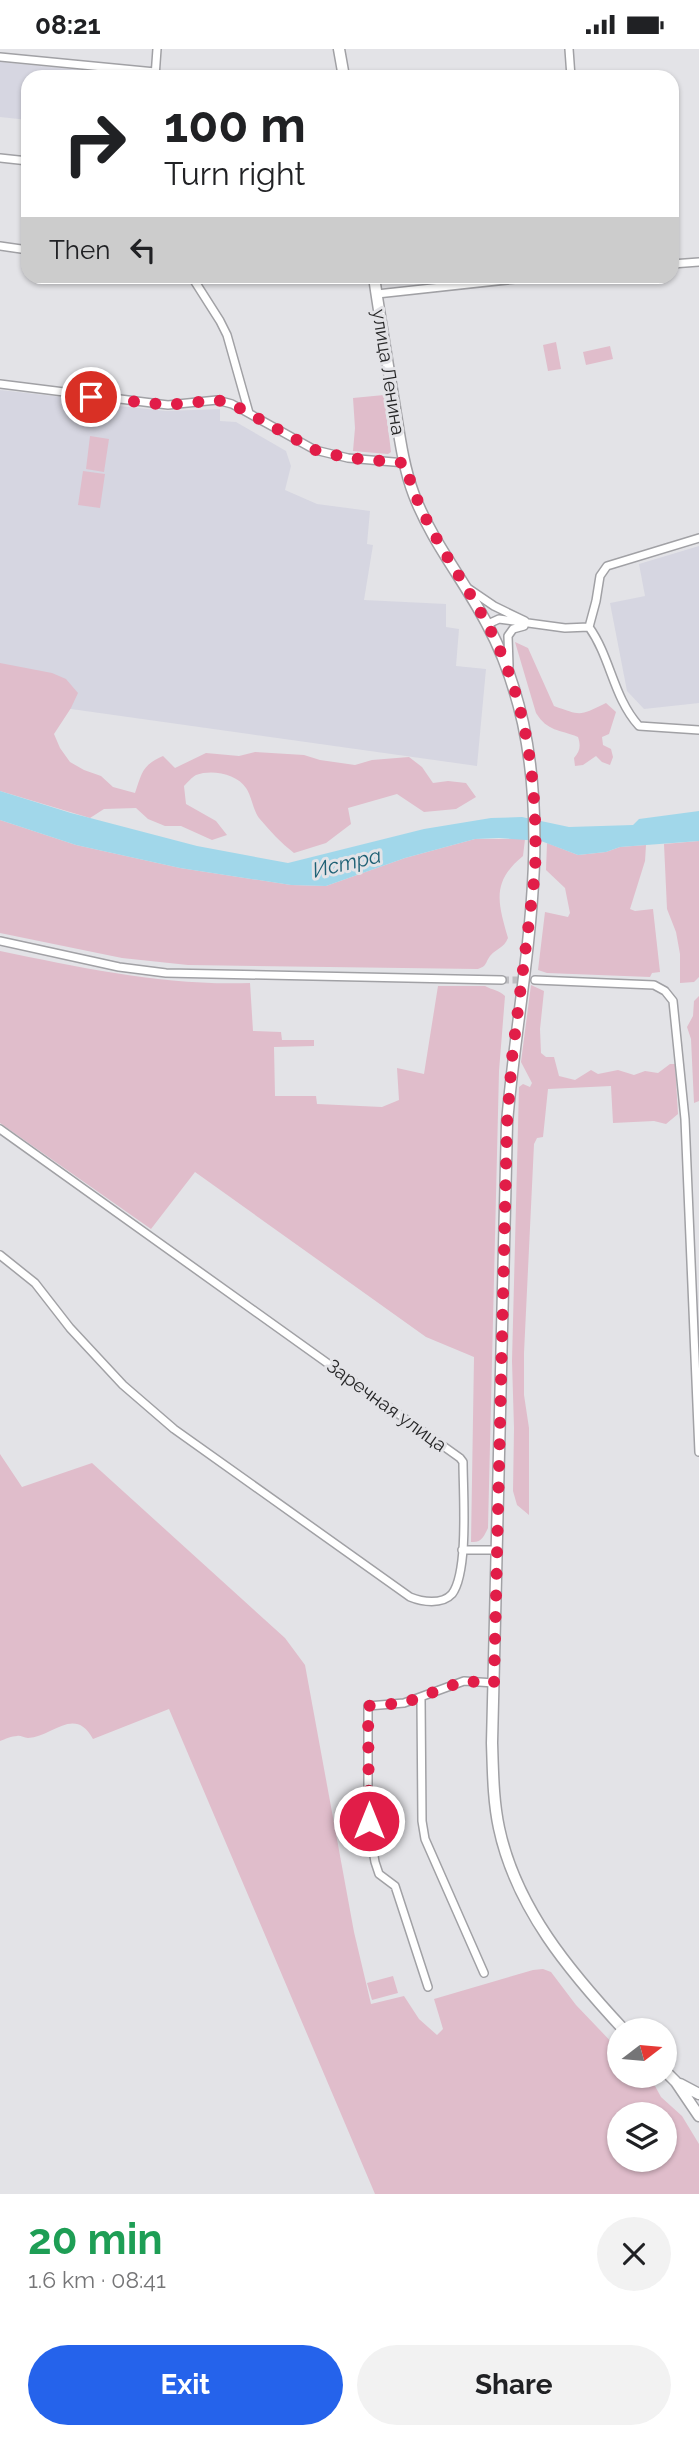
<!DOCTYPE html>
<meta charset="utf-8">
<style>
body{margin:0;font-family:Raleway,sans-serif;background:#f2f2f2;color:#202124;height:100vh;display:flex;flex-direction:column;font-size:26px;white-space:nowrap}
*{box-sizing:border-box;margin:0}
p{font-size:23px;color:#757577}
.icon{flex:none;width:38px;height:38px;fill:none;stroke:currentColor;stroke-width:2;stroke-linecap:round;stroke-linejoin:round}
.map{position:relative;height:2145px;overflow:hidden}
.side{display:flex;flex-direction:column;background:#fff;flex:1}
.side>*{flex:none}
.guide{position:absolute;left:21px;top:21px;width:658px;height:214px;border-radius:21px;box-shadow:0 2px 5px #0004;background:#fff;color:#202124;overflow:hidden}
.needle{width:46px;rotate:74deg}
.controls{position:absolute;left:607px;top:1969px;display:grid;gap:14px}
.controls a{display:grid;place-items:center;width:70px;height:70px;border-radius:50%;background:#fff;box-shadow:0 2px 5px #0004;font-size:35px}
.pin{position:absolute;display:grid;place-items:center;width:60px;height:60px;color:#fff;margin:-30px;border:4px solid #fff;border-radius:50%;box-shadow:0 2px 7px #0007}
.me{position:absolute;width:77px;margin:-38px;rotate:0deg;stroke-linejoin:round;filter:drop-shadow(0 0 5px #0008)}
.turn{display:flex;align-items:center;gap:24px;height:147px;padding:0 28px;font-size:32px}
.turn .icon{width:91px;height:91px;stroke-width:2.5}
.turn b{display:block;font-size:49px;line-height:60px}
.then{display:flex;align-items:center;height:66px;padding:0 28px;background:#0003;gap:14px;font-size:26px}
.round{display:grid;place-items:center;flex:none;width:74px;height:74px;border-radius:37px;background:#f2f2f2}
.summary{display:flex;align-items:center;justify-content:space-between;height:119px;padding:0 28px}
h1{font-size:42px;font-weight:700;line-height:52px;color:#1e9e55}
.primary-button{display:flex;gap:14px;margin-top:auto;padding:14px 28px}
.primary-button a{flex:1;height:80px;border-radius:42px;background:#2563eb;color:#fff;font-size:28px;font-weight:700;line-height:80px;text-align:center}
.primary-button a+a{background:#f2f2f2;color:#202124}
.status{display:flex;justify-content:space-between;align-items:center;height:49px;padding:0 35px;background:#fff;direction:ltr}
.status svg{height:19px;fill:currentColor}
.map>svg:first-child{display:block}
.built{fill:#d6d6e1}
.green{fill:#e0bdcb;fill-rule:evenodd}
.water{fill:#a1d7ea}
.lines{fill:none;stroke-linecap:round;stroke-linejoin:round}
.minor-tunnel{stroke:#bdbdc1;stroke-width:7;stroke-dasharray:7 3.5;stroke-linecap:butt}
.minor-casing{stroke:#a1a1a5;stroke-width:10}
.secondary-casing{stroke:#a1a1a5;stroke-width:13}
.minor{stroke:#fff;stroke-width:7}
.secondary{stroke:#fff;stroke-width:10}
.route{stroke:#e11d48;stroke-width:12;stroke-dasharray:0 21.6}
.labels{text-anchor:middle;stroke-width:6;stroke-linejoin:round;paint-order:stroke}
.street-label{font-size:19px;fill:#272728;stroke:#e3e3e7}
.water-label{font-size:21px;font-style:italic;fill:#1e6175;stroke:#e3e3e7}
</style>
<div class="status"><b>08:21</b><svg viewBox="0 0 49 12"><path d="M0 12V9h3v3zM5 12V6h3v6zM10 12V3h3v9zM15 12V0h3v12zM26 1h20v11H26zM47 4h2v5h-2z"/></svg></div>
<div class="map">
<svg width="699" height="2145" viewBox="0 0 699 2145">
<rect width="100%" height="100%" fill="#e3e3e7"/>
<path class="built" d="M 0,13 L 150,28 L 28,28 L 28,71 L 0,68 Z
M 0,341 L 71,349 L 72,352 L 166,362 L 220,360 L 220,372 L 236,373 L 286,402 L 291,417 L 285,441 L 317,455 L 370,462 L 367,495 L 373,496 L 364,551 L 446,555 L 446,578 L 459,580 L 456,617 L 486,620 L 477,717 L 0,650 Z
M 699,497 L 699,654 L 644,660 L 627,642 L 610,554 L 645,547 L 639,515 Z"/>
<path class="green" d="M 556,293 L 561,320 L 548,322 L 543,296 Z
M 610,297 L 613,310 L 586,316 L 583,303 Z
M 384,346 L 391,403 L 388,405 L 353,402 L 355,379 L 353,349 Z
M 90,387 L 109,390 L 104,423 L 86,420 Z
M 83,422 L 105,425 L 100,459 L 78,456 Z
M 515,593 L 528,599 L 554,657 C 582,667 579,667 606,654 L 616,663 L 609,685 L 602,688 L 603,696 L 611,700 L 613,708 L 610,716 L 602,713 L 596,707 L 583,716 L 575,717 L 574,709 C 580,702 581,697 578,688 C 559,680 548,683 536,664 Z
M 0,614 L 52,624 L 66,630 L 78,644 L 71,659 L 54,685 L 60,699 L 70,713 L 84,721 L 101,727 L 113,738 L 135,744 C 142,724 142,716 163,707 L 175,719 L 206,704 L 239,707 L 255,703 L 304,706 L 320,711 L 355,716 L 372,711 L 409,708 L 422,718 L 433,734 L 448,732 L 466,734 L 476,748 L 456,760 L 424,763 L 397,745 L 348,759 L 351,775 L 326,794 L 294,804 C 281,794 270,782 259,769 C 253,761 252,748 246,739 C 237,725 212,720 196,726 C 192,728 187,734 184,737 L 186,755 L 216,772 L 227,786 L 212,791 L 181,777 L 165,777 L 148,770 L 136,759 L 104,760 L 90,769 L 0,742 Z
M 0,771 L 76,796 L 180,819 L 291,836 L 326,837 L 405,809 L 475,790 L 525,790 L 523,807 C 491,833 498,854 508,889 C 504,899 497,899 490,907 C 485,914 487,917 478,920 L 188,916 L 122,909 L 0,884 Z
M 699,792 L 699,928 L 694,933 L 680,934 L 680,905 L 676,883 L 667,860 L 664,795 Z
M 547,794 L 578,806 L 606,803 L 620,798 L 646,796 L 645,812 L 630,860 L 635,862 L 653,860 L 660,923 L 652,924 L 650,928 L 547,924 L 538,921 L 545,863 L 568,868 L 570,864 L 565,839 L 546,821 Z
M 0,902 C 83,919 165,937 250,934 L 253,982 L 281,983 L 282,991 L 314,991 L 314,997 L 274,998 L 275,1047 L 316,1047 L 317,1055 L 382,1058 L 399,1051 L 397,1019 L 424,1025 L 438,937 L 485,937 C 492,941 499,941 505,947 L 499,1022 L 488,1479 C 484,1487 482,1494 471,1493 L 474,1308 L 426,1288 L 195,1123 L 151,1180 L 0,1074 Z
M 531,936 L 544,942 L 540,980 L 541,1004 L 546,1008 L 554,1008 L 559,1027 L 575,1031 L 591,1021 L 598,1025 L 618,1021 L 634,1026 L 645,1022 L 658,1024 L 670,1015 L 675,1015 L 678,1065 L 666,1075 L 654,1072 L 613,1074 L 611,1037 L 548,1040 L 543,1088 L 537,1089 L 534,1095 L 524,1304 L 524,1346 L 529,1379 L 529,1466 L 517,1456 L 513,1442 L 514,1379 L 512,1312 L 519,1038 L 523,1035 L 530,1038 L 532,1034 L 521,1013 Z
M 699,947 L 699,1052 L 694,1054 L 691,990 L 687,978 L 693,967 L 694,952 Z
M 0,1405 L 22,1438 L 92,1414 L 285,1589 L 305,1616 L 354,1883 L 371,1955 L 404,1947 L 419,1970 L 437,1986 L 443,1980 L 434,1950 L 533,1921 L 543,1920 L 551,1923 L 576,1956 L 619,2001 L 620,2026 L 645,2027 L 655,2037 L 661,2048 L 682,2067 L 699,2095 L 699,2145 L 375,2145 L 169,1660 L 93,1690 C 75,1656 52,1688 28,1689 C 24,1689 20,1686 17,1687 C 12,1687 5,1690 0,1692 ZM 665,2065 L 665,2110 L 620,2110 L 620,2065 Z
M 393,1927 L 398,1944 L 372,1951 L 367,1934 Z"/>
<path class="water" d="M 0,742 L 71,764 L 197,797 L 288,814 L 424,780 L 491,769 L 522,768 L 569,778 L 633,776 L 639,770 L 699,762 L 699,792 L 620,798 L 606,803 L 578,806 L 541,792 L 499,789 L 475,790 L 405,809 L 326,837 L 291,836 L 180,819 L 76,796 L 0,771 Z"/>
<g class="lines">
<path class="minor-tunnel" d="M 502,931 L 535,931"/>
<g class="minor-casing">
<path id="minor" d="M 569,0 L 571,28
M 0,8 L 155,23
M 155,28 L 157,0
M 0,109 L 28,112
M 0,197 L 28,201
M 672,215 L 699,213
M 192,228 L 220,272 L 227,286 L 249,364
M 377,245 L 534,228
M 0,335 L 168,356 L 217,351 L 232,355 L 315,401 L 348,409 L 405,414
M 469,540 L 494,557 L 525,572
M 488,575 L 499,570 L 565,579 L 589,578
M 589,578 C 611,609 613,648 639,677 L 699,681
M 589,578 L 596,552 L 600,527 L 607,517 L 699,489
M 509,617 L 508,587 L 513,580 L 524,577
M 0,892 L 119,918 L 166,924 L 502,931
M 535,931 L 654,936 L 665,942 L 673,952 L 685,1070 L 699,1403
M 0,1080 L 460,1409 L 463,1413 C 463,1442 469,1523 452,1545 C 442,1556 422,1553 410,1548 L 174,1380 L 123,1336 L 70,1279 L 35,1234 L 0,1206
M 462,1501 L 497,1501
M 421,1649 L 422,1772 L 425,1790 L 484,1924
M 428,1938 L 395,1837 L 379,1825 L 375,1813 L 368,1772 L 368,1657 L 404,1654 L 464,1632 L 494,1634"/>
</g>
<g class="secondary-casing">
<path id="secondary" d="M 339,0 L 344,28
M 374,228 C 380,269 387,311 394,353 C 399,384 403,417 414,446 C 432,493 464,531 487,575 C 504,606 515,639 523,674 C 552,808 518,940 507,1074 L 492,1694 C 493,1722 493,1751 499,1779 C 516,1859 570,1923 624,1981
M 665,2022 L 676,2033 L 699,2067
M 680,2035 L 699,2045"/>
</g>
<use href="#minor" class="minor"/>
<use href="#secondary" class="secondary"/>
</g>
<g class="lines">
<path class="route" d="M 91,348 L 168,356 L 217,351 L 232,355 L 315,401 L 348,409 L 405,414 C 421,477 458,520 487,575 C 528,650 538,739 535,824 L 512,1009 L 507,1074 L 494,1634 L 464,1632 L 404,1654 L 368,1657 L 369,1772"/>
</g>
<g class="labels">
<g class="street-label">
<text transform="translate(389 323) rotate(81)" y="7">улица Ленина</text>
<text transform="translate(387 1356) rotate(36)" y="7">Заречная улица</text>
</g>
<g class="water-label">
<text transform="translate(347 814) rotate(-13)" y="7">Истра</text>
</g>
</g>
</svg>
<div class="controls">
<a><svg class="needle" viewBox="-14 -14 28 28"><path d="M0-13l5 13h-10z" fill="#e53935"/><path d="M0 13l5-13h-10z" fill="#757577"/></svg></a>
<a><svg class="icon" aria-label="layers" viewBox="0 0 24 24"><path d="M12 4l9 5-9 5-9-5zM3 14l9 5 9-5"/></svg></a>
</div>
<div class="pin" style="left:91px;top:348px;background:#d93025"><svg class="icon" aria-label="arrive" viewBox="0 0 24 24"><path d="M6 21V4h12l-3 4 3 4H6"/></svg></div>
<svg class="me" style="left:369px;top:1772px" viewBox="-20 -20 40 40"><circle r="17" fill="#e11d48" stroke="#fff" stroke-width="3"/><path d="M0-11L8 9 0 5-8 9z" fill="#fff"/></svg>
<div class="guide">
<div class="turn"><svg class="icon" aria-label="right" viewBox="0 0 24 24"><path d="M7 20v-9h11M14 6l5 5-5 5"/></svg><div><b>100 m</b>Turn right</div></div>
<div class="then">Then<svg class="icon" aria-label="left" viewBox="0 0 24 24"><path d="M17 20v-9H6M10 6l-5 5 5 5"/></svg></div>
</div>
</div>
<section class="side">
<div class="summary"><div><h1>20 min</h1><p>1.6 km · 08:41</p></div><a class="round"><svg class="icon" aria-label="close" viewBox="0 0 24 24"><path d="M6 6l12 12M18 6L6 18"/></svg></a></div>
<div class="primary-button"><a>Exit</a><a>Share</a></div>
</section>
